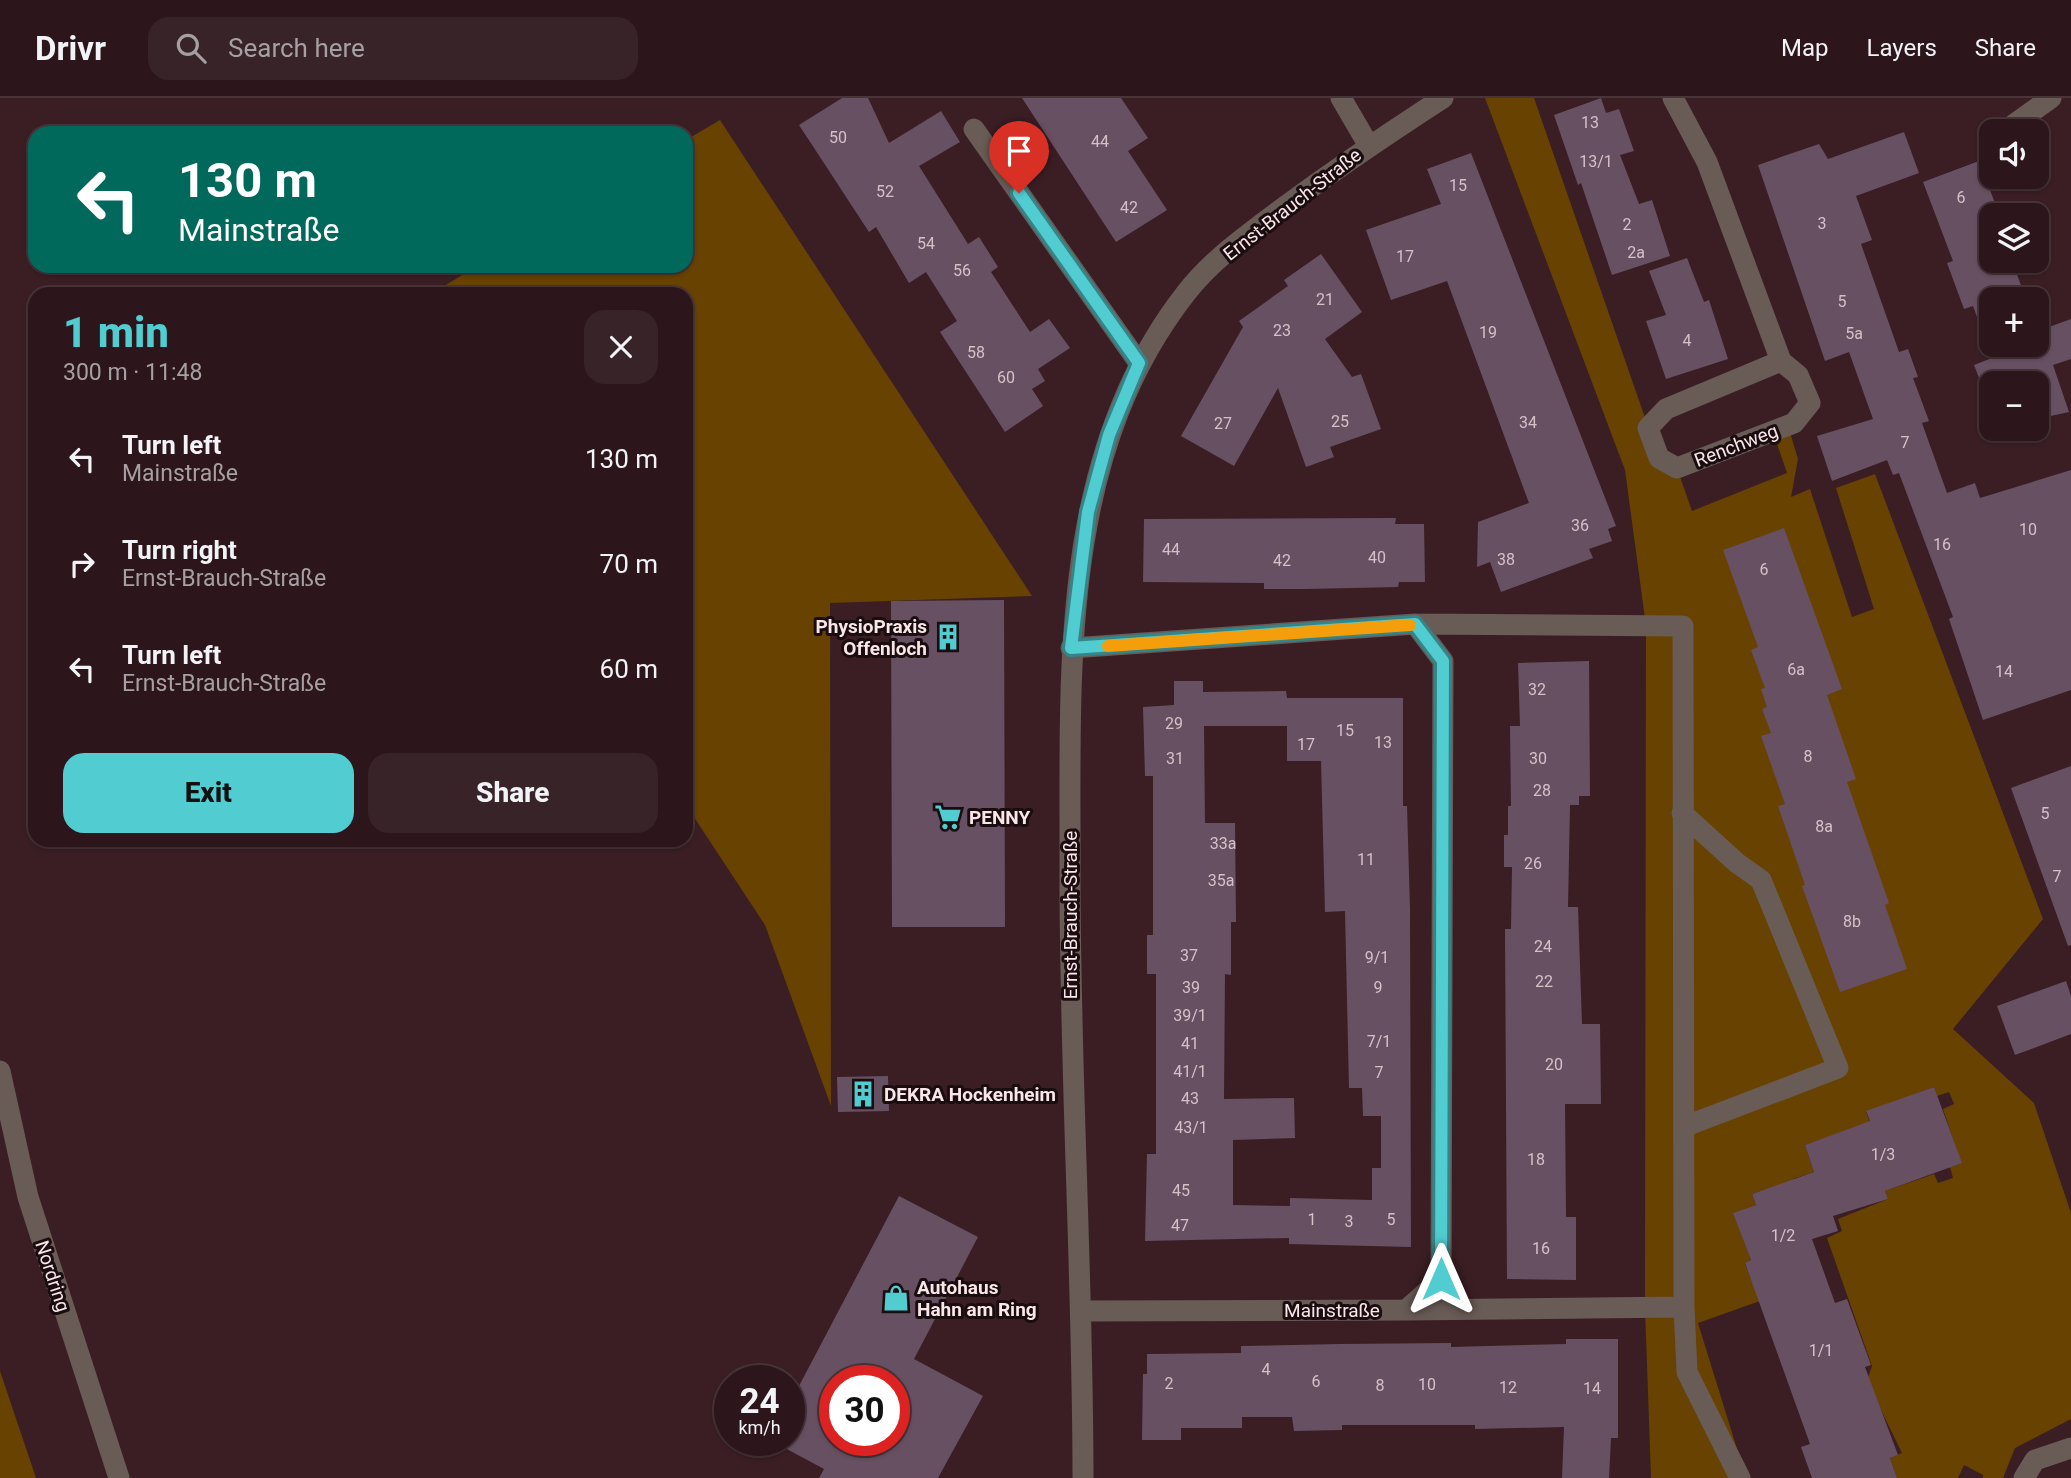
<!DOCTYPE html>
<meta charset="utf-8">
<style>
body{margin:0;font-family:Roboto,sans-serif;background:#382328;color:#f1f3f6;height:100vh;display:flex;flex-direction:column;font-size:26px;white-space:nowrap}
*{box-sizing:border-box;margin:0}
p{font-size:23px;color:#a69fa3}
.icon{flex:none;width:38px;height:38px;fill:none;stroke:currentColor;stroke-width:2;stroke-linecap:round;stroke-linejoin:round}
.map{position:relative;flex:1;overflow:hidden}
.drawer{position:absolute;left:28px;top:189px;width:665px;height:560px;display:flex;flex-direction:column;background:#2c161b;border-radius:21px;box-shadow:0 2px 5px #0004,0 0 0 2px #48353a}
.drawer>*{flex:none}
.top-card{position:absolute;left:28px;top:28px;width:665px;height:147px;border-radius:21px;box-shadow:0 2px 5px #0004,0 0 0 2px #48353a;background:#00695c;color:#fff;overflow:hidden}
.controls{position:absolute;left:1979px;top:21px;display:grid;gap:14px}
.controls a{display:grid;place-items:center;width:70px;height:70px;border-radius:14px;background:#2c161b;box-shadow:0 2px 5px #0004,0 0 0 2px #48353a;font-size:35px}
.speed{position:absolute;left:714px;top:1267px;display:flex;gap:14px;font-size:35px;font-weight:700;text-align:center}
.speed>*{display:grid;place-content:center;width:91px;height:91px;border-radius:50%;background:#2c161b;box-shadow:0 2px 5px #0004,0 0 0 2px #48353a;line-height:1}
.speed small{font-size:18px;font-weight:400}
.speed .limit{border:10px solid #d22;background:#fff;color:#111}
.pin{position:absolute;display:grid;place-items:center;width:60px;height:60px;color:#fff;margin:-72px -30px;border-radius:50% 50% 50% 0;rotate:-45deg;box-shadow:0 0 7px #0007}
.pin .icon{rotate:45deg}
.me{position:absolute;width:77px;margin:-38px;rotate:0deg;stroke-linejoin:round;filter:drop-shadow(0 0 5px #0008)}
.turn{display:flex;align-items:center;gap:24px;height:147px;padding:0 35px;font-size:32px}
.turn .icon{width:91px;height:91px;stroke-width:2.5}
.turn b{display:block;font-size:49px;line-height:60px}
.round{display:grid;place-items:center;flex:none;width:74px;height:74px;border-radius:21px;background:#382328}
.overview{display:flex;align-items:center;justify-content:space-between;height:119px;padding:0 35px}
h1{font-size:42px;font-weight:800;line-height:52px;color:#51ccd1}
.action{display:flex;gap:14px;margin-top:auto;padding:14px 35px}
.action a{flex:1;height:80px;border-radius:21px;background:#51ccd1;color:#111;font-size:28px;font-weight:800;line-height:80px;text-align:center}
.action a+a{background:#382328;color:#f1f3f6}
ul{padding:0;list-style:none}
li{display:flex;align-items:center;gap:21px;height:105px;padding:0 35px}
li div{flex:1}
li b{display:block;font-size:26px}
li em{font-style:normal}
header{display:flex;align-items:center;gap:42px;box-sizing:border-box;height:98px;padding:0 35px;background:#2c161b;border-bottom:2px solid #48353a}
header strong{font-size:33px}
nav{display:flex;gap:38px;margin-inline-start:auto;font-size:24px}
.search{width:490px;height:63px;background:#382328;display:flex;align-items:center;gap:18px;box-sizing:border-box;padding:0 24px;border-radius:21px;color:#a69fa3;font-size:26px}
.map>svg:first-child{display:block}
.green{fill:#674200}
.building{fill:#685063;fill-rule:evenodd}
.lines{fill:none;stroke-linecap:round;stroke-linejoin:round}
.minor{stroke:#695b56;stroke-width:21}
.route-casing{stroke:#358588;stroke-width:18}
.route{stroke:#51ccd1;stroke-width:12}
.slow{stroke:#f59e0b;stroke-width:12}
.labels{text-anchor:middle;stroke-width:6;stroke-linejoin:round;paint-order:stroke}
.number-label{font-size:16px;fill:#d6c0c8}
.street-label{font-size:19px;fill:#fae6e9;stroke:#190d0f}
.poi-label{font-size:19px;font-weight:bold;fill:#fae6e9;stroke:#190d0f;text-anchor:start}
</style>
<header>
<strong>Drivr</strong>
<div class="search"><svg class="icon" aria-label="search" viewBox="0 0 24 24"><circle cx="10" cy="10" r="6"/><path d="M15 15l6 6"/></svg>Search here</div>
<nav><a>Map</a><a>Layers</a><a>Share</a></nav>
</header>
<div class="map">
<svg width="2071" height="1380" viewBox="0 0 2071 1380">
<rect width="100%" height="100%" fill="#3a1e24"/>
<path class="green" d="M 1485,0 L 1534,0 L 1659,360 L 1677,370 L 1692,413 L 1787,375 L 1773,334 L 1788,328 L 1798,361 L 1791,399 L 1810,391 L 1852,519 L 1874,511 L 1836,390 L 1875,376 L 2043,821 L 1953,931 L 2034,1005 L 2071,1115 L 2071,1321 L 2015,1350 L 2003,1380 L 1983,1380 L 1983,1377 L 1964,1367 L 1958,1380 L 1897,1380 L 1890,1360 L 1902,1355 L 1880,1310 L 1864,1291 L 1872,1268 L 1827,1140 L 1842,1133 L 1838,1121 L 1888,1101 L 1885,1093 L 1934,1076 L 1938,1085 L 1953,1080 L 1950,1069 L 1961,1065 L 1943,1011 L 1954,1006 L 1949,994 L 1937,998 L 1934,989 L 1866,1014 L 1870,1024 L 1805,1047 L 1814,1074 L 1793,1081 L 1797,1093 L 1773,1089 L 1752,1096 L 1756,1107 L 1734,1115 L 1751,1162 L 1745,1166 L 1760,1203 L 1698,1225 L 1746,1380 L 1651,1380 L 1645,1210 L 1646,528 L 1625,372 Z
M 720,22 L 1032,498 L 830,505 L 831,1008 L 765,827 L 686,707 L 686,196 L 431,196 L 477,168 L 686,168 L 686,42 Z
M 0,1273 L 36,1380 L 0,1380 Z"/>
<path class="building" d="M 842,0 L 868,0 L 889,45 L 941,13 L 960,44 L 919,68 L 968,146 L 979,139 L 998,169 L 991,174 L 1030,234 L 1049,221 L 1070,250 L 1038,271 L 1045,283 L 1032,291 L 1043,308 L 1005,334 L 940,234 L 957,223 L 926,174 L 909,185 L 876,129 L 869,134 L 799,27 Z
M 1022,0 L 1121,0 L 1148,40 L 1128,53 L 1167,112 L 1116,144 Z
M 1601,0 L 1606,15 L 1619,11 L 1634,53 L 1620,57 L 1639,106 L 1652,102 L 1670,158 L 1612,177 L 1581,85 L 1578,87 L 1554,17 Z
M 1904,34 L 1919,75 L 1856,98 L 1872,142 L 1861,146 L 1899,254 L 1908,251 L 1918,279 L 1913,280 L 1929,323 L 1922,325 L 1947,395 L 1975,385 L 1980,400 L 2071,372 L 2071,592 L 1983,622 L 1949,521 L 1953,519 L 1899,375 L 1893,377 L 1887,362 L 1832,383 L 1817,338 L 1873,321 L 1849,254 L 1825,263 L 1758,67 L 1819,46 L 1828,61 Z
M 1471,55 L 1616,428 L 1608,431 L 1612,443 L 1589,451 L 1593,460 L 1501,494 L 1490,464 L 1477,469 L 1478,424 L 1529,405 L 1447,183 L 1391,202 L 1366,132 L 1441,106 L 1427,71 Z
M 1979,63 L 1998,113 L 1992,116 L 1992,163 L 2012,163 L 2022,190 L 2031,187 L 2049,229 L 2071,221 L 2071,261 L 2053,267 L 2069,314 L 2037,321 L 2037,285 L 1992,285 L 1992,297 L 1985,295 L 1974,267 L 1992,260 L 1973,208 L 1964,211 L 1947,165 L 1953,163 L 1923,84 ZM 1992,201 L 2037,201 L 2037,247 L 1992,247 Z
M 1321,156 L 1362,214 L 1325,241 L 1352,279 L 1361,276 L 1381,331 L 1330,349 L 1334,359 L 1306,369 L 1278,290 L 1234,368 L 1181,338 L 1243,229 L 1239,223 L 1288,188 L 1284,182 Z
M 1687,160 L 1704,204 L 1709,202 L 1728,261 L 1666,281 L 1646,223 L 1666,217 L 1649,173 Z
M 1396,420 L 1395,426 L 1424,426 L 1425,484 L 1399,484 L 1398,489 L 1306,491 L 1264,491 L 1264,485 L 1143,484 L 1144,421 Z
M 1784,430 L 1842,591 L 1827,597 L 1856,681 L 1847,684 L 1889,805 L 1885,807 L 1907,871 L 1840,894 L 1802,788 L 1805,787 L 1778,708 L 1785,706 L 1761,638 L 1771,635 L 1762,611 L 1767,609 L 1761,591 L 1765,590 L 1751,552 L 1758,549 L 1723,452 Z
M 1004,502 L 1005,829 L 892,829 L 891,503 Z
M 1589,563 L 1590,698 L 1579,698 L 1579,707 L 1570,707 L 1568,809 L 1578,809 L 1582,926 L 1600,926 L 1601,1006 L 1565,1006 L 1566,1119 L 1576,1119 L 1576,1182 L 1507,1181 L 1505,831 L 1511,831 L 1512,769 L 1504,769 L 1504,737 L 1508,737 L 1508,708 L 1511,708 L 1510,628 L 1520,628 L 1518,565 Z
M 1174,583 L 1203,583 L 1203,594 L 1286,593 L 1287,600 L 1403,600 L 1403,708 L 1407,708 L 1410,811 L 1411,1149 L 1289,1146 L 1289,1140 L 1145,1143 L 1147,1056 L 1156,1056 L 1156,876 L 1147,876 L 1147,837 L 1153,837 L 1153,678 L 1145,678 L 1143,609 L 1174,607 ZM 1204,628 L 1287,628 L 1287,663 L 1321,663 L 1325,814 L 1345,813 L 1349,990 L 1362,990 L 1363,1018 L 1381,1018 L 1381,1070 L 1372,1070 L 1372,1102 L 1290,1100 L 1290,1108 L 1233,1107 L 1233,1042 L 1295,1040 L 1294,1000 L 1224,1001 L 1225,876 L 1231,877 L 1231,824 L 1236,824 L 1235,725 L 1205,725 Z
M 2071,668 L 2071,847 L 2068,848 L 2011,690 Z
M 2066,883 L 2071,898 L 2071,936 L 2015,957 L 1997,908 Z
M 888,978 L 889,1013 L 838,1014 L 837,979 Z
M 1934,989 L 1962,1065 L 1885,1093 L 1888,1101 L 1833,1118 L 1838,1133 L 1812,1141 L 1835,1205 L 1847,1201 L 1871,1267 L 1865,1269 L 1898,1357 L 1890,1360 L 1897,1380 L 1812,1380 L 1801,1349 L 1810,1346 L 1745,1165 L 1751,1162 L 1733,1115 L 1756,1107 L 1752,1096 L 1814,1074 L 1805,1047 L 1870,1023 L 1866,1013 Z
M 899,1098 L 978,1139 L 914,1261 L 983,1298 L 938,1380 L 819,1380 L 824,1371 L 770,1342 L 789,1342 L 789,1307 ZM 835,1283 L 894,1283 L 894,1342 L 835,1342 Z
M 1566,1241 L 1618,1241 L 1618,1340 L 1611,1340 L 1609,1380 L 1562,1380 L 1564,1329 L 1475,1331 L 1475,1327 L 1342,1327 L 1342,1332 L 1294,1333 L 1292,1319 L 1242,1319 L 1242,1330 L 1181,1330 L 1181,1342 L 1142,1342 L 1143,1276 L 1147,1276 L 1147,1256 L 1241,1255 L 1241,1248 L 1341,1246 L 1451,1245 L 1451,1249 L 1566,1246 Z"/>
<g class="lines">
<path class="minor" d="M 1341,0 L 1369,48
M 1673,0 L 1707,64 L 1781,263 L 1798,277 L 1810,305 L 1794,325 L 1677,370 L 1659,360 L 1648,330 L 1666,311 L 1781,263
M 2013,27 L 2051,0
M 974,31 L 1139,265
M 1415,526 L 1683,528 L 1684,1209
M 1071,550 L 1415,526 L 1443,563 L 1441,1181 L 1406,1212 L 1083,1213
M 1682,715 L 1737,765 L 1761,782 L 1838,970 L 1686,1028
M 0,973 L 28,1099 L 119,1380
M 1406,1212 L 1684,1209 L 1687,1274 L 1740,1380
M 1083,1380 C 1083,1180 1070,980 1070,779 C 1071,581 1056,361 1186,195 C 1212,161 1251,134 1284,109 C 1336,71 1389,35 1443,0
M 2024,1380 L 2035,1362 L 2071,1350"/>
</g>
<g class="lines">
<g class="route-casing">
<path id="route" d="M 1019,95 L 1139,265 L 1109,337 L 1088,414 L 1071,550 L 1415,526 L 1443,563 L 1441,1181"/>
</g>
<use href="#route" class="route"/>
<path class="slow" d="M 1108,548 L 1410,527"/>
</g>
<defs>
<g id="building-bare" transform="scale(2.1)"><path d="M-4-6H4V6H1V3H-1V6H-4ZM-2.5-4.3h1.7v1.8h-1.7ZM.8-4.3h1.7v1.8H.8ZM-2.5-1h1.7V.8h-1.7ZM.8-1h1.7V.8H.8Z" fill="#51ccd1" stroke="#190d0f" stroke-width="2.5" paint-order="stroke"/></g>
<g id="supermarket-bare" transform="scale(2.1)"><path d="M-6-5.5h2.5l.6 2H6L4.5 2H-2.5L-4.4-4H-6ZM-1.5 3.2a1.3 1.3 0 1 0 .1 0ZM3 3.2a1.3 1.3 0 1 0 .1 0Z" fill="#51ccd1" stroke="#190d0f" stroke-width="2.5" paint-order="stroke"/></g>
<g id="shop-bare" transform="scale(2.1)"><path d="M-5-2.5h2.3a2.7 3.5 0 0 1 5.4 0H5L5.5 6h-11ZM-1.5-2.5h3a1.5 2.3 0 0 0-3 0Z" fill="#51ccd1" stroke="#190d0f" stroke-width="2.5" paint-order="stroke"/></g>
</defs>
<g fill-rule="evenodd">
<use href="#building-bare" x="948" y="539"/>
<use href="#supermarket-bare" x="948" y="719"/>
<use href="#building-bare" x="863" y="996"/>
<use href="#shop-bare" x="896" y="1200"/>
</g>
<g class="labels">
<g class="number-label">
<text x="1590" y="30">13</text>
<text x="838" y="45">50</text>
<text x="1100" y="49">44</text>
<text x="1596" y="69">13/1</text>
<text x="1458" y="93">15</text>
<text x="885" y="99">52</text>
<text x="1961" y="105">6</text>
<text x="1129" y="115">42</text>
<text x="1822" y="131">3</text>
<text x="1627" y="132">2</text>
<text x="926" y="151">54</text>
<text x="1636" y="160">2a</text>
<text x="1405" y="164">17</text>
<text x="962" y="178">56</text>
<text x="1325" y="207">21</text>
<text x="1842" y="209">5</text>
<text x="1282" y="238">23</text>
<text x="1488" y="240">19</text>
<text x="1854" y="241">5a</text>
<text x="1687" y="248">4</text>
<text x="976" y="260">58</text>
<text x="1006" y="285">60</text>
<text x="1340" y="329">25</text>
<text x="1528" y="330">34</text>
<text x="1223" y="331">27</text>
<text x="1905" y="350">7</text>
<text x="1580" y="433">36</text>
<text x="2028" y="437">10</text>
<text x="1942" y="452">16</text>
<text x="1171" y="457">44</text>
<text x="1377" y="465">40</text>
<text x="1506" y="467">38</text>
<text x="1282" y="468">42</text>
<text x="1764" y="477">6</text>
<text x="1796" y="577">6a</text>
<text x="2004" y="579">14</text>
<text x="1537" y="597">32</text>
<text x="1174" y="631">29</text>
<text x="1345" y="638">15</text>
<text x="1383" y="650">13</text>
<text x="1306" y="652">17</text>
<text x="1808" y="664">8</text>
<text x="1175" y="666">31</text>
<text x="1538" y="666">30</text>
<text x="1542" y="698">28</text>
<text x="2045" y="721">5</text>
<text x="1824" y="734">8a</text>
<text x="1223" y="751">33a</text>
<text x="1366" y="767">11</text>
<text x="1533" y="771">26</text>
<text x="2057" y="784">7</text>
<text x="1221" y="788">35a</text>
<text x="1852" y="829">8b</text>
<text x="1543" y="854">24</text>
<text x="1189" y="863">37</text>
<text x="1377" y="865">9/1</text>
<text x="1544" y="889">22</text>
<text x="1191" y="895">39</text>
<text x="1378" y="895">9</text>
<text x="1190" y="923">39/1</text>
<text x="1379" y="949">7/1</text>
<text x="1190" y="951">41</text>
<text x="1554" y="972">20</text>
<text x="1190" y="979">41/1</text>
<text x="1379" y="980">7</text>
<text x="1190" y="1006">43</text>
<text x="1191" y="1035">43/1</text>
<text x="1883" y="1062">1/3</text>
<text x="1536" y="1067">18</text>
<text x="1181" y="1098">45</text>
<text x="1312" y="1127">1</text>
<text x="1391" y="1127">5</text>
<text x="1349" y="1129">3</text>
<text x="1180" y="1133">47</text>
<text x="1783" y="1143">1/2</text>
<text x="1541" y="1156">16</text>
<text x="1821" y="1258">1/1</text>
<text x="1266" y="1277">4</text>
<text x="1316" y="1289">6</text>
<text x="1169" y="1291">2</text>
<text x="1427" y="1292">10</text>
<text x="1380" y="1293">8</text>
<text x="1508" y="1295">12</text>
<text x="1592" y="1296">14</text>
</g>
<g class="street-label">
<text transform="translate(1292 106) rotate(-38)" y="7">Ernst-Brauch-Straße</text>
<text transform="translate(1736 347) rotate(-21)" y="7">Renchweg</text>
<text transform="translate(1070 817) rotate(-90)" y="7">Ernst-Brauch-Straße</text>
<text transform="translate(53 1178) rotate(72)" y="7">Nordring</text>
<text x="1332" y="1219">Mainstraße</text>
</g>
<g class="poi-label">
<text x="927" y="535" text-anchor="end">PhysioPraxis<tspan x="927" dy="22">Offenloch</tspan></text>
<text x="969" y="726">PENNY</text>
<text x="884" y="1003">DEKRA Hockenheim</text>
<text x="917" y="1196">Autohaus<tspan x="917" dy="22">Hahn am Ring</tspan></text>
</g>
</g>
</svg>
<div class="controls">
<a><svg class="icon" aria-label="sound" viewBox="0 0 24 24"><path d="M4 9h4l5-4v14l-5-4H4zM17 9q2 3 0 6"/></svg></a>
<a><svg class="icon" aria-label="layers" viewBox="0 0 24 24"><path d="M12 4l9 5-9 5-9-5zM3 14l9 5 9-5"/></svg></a>
<a>+</a>
<a>−</a>
</div>
<div class="speed"><div>24<small>km/h</small></div><div class="limit">30</div></div>
<div class="pin" style="left:1019px;top:95px;background:#d93025"><svg class="icon" aria-label="arrive" viewBox="0 0 24 24"><path d="M6 21V4h12l-3 4 3 4H6"/></svg></div>
<svg class="me" style="left:1441px;top:1181px" viewBox="-20 -20 40 40"><path d="M0-17L14 15 0 8-14 15z" fill="#51ccd1" stroke="#fff" stroke-width="4"/></svg>
<div class="top-card">
<div class="turn"><svg class="icon" aria-label="left" viewBox="0 0 24 24"><path d="M17 20v-9H6M10 6l-5 5 5 5"/></svg><div><b>130 m</b>Mainstraße</div></div>
</div>
<section class="drawer">
<div class="overview"><div><h1>1 min</h1><p>300 m · 11:48</p></div><a class="round"><svg class="icon" aria-label="close" viewBox="0 0 24 24"><path d="M6 6l12 12M18 6L6 18"/></svg></a></div>
<ul>
<li><svg class="icon" aria-label="left" viewBox="0 0 24 24"><path d="M17 20v-9H6M10 6l-5 5 5 5"/></svg><div><b>Turn left</b><p>Mainstraße</p></div><em>130 m</em></li>
<li><svg class="icon" aria-label="right" viewBox="0 0 24 24"><path d="M7 20v-9h11M14 6l5 5-5 5"/></svg><div><b>Turn right</b><p>Ernst-Brauch-Straße</p></div><em>70 m</em></li>
<li><svg class="icon" aria-label="left" viewBox="0 0 24 24"><path d="M17 20v-9H6M10 6l-5 5 5 5"/></svg><div><b>Turn left</b><p>Ernst-Brauch-Straße</p></div><em>60 m</em></li>
</ul>
<div class="action"><a>Exit</a><a>Share</a></div>
</section>
</div>
